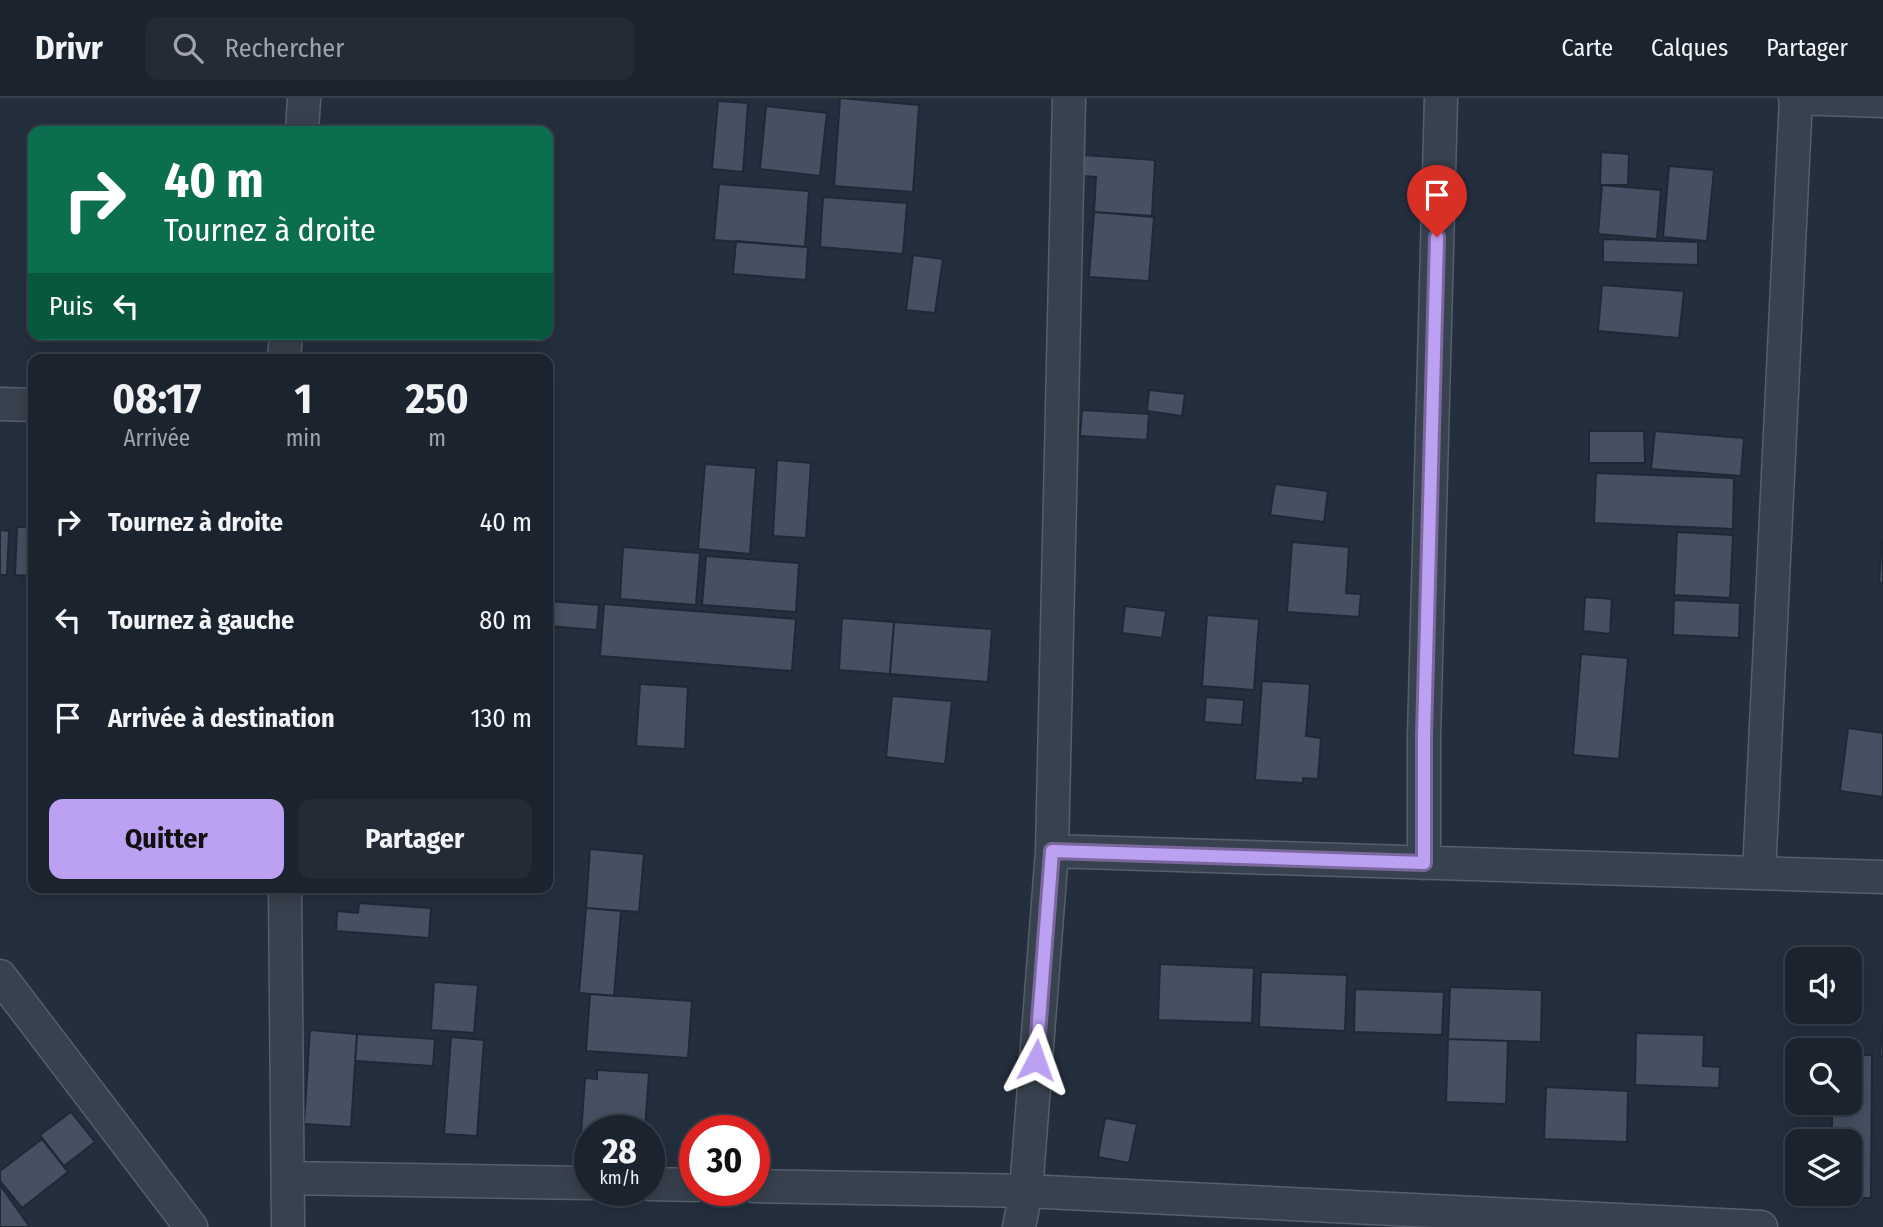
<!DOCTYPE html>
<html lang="fr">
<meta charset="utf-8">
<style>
body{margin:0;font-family:"Fira Sans Condensed",sans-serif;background:#242b36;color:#f1f3f6;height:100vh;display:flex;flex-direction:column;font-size:26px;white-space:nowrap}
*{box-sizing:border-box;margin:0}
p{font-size:23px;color:#a0a4aa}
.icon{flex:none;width:38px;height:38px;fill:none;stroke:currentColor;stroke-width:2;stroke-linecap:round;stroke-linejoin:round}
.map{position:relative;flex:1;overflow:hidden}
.sheet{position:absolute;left:28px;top:256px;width:525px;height:539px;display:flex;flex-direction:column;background:#1b232e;border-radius:14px;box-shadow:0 4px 18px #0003,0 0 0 2px #39404a}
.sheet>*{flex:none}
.top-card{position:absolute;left:28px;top:28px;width:525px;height:214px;border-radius:14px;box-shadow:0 4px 18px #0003,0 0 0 2px #39404a;background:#0b6e4f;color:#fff;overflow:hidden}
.controls{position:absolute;left:1785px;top:849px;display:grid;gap:14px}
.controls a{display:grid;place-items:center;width:77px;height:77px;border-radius:14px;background:#1b232e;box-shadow:0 4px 18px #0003,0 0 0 2px #39404a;font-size:35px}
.speed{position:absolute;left:574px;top:1017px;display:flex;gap:14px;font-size:35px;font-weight:700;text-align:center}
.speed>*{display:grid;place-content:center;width:91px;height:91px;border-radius:50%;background:#1b232e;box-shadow:0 4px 18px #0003,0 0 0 2px #39404a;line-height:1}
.speed small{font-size:18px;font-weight:400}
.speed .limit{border:10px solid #d22;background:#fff;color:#111}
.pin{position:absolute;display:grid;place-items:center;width:60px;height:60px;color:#fff;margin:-72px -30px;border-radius:50% 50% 50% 0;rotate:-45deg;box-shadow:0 0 7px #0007}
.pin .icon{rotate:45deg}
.me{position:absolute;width:77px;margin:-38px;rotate:4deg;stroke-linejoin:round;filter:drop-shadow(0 0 5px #0008)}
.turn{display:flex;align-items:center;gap:24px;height:147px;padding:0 21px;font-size:32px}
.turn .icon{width:91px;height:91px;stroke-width:2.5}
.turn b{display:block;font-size:49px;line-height:60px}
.then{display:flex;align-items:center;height:66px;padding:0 21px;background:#0003;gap:14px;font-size:26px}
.eta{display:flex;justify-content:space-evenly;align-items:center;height:119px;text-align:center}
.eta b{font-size:42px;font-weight:700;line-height:49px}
.action{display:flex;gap:14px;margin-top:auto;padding:14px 21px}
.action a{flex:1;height:80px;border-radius:14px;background:#bca0f2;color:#111;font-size:28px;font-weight:700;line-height:80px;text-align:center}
.action a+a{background:#242b36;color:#f1f3f6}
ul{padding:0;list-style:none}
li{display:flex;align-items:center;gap:21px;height:98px;padding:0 21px}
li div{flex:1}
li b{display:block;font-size:26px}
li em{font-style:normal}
header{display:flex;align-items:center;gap:42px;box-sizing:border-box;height:98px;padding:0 35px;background:#1b232e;border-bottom:2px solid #39404a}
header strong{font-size:33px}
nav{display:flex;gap:38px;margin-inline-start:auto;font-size:24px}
.search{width:490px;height:63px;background:#242b36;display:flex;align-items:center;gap:18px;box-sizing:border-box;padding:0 24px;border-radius:14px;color:#a0a4aa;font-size:26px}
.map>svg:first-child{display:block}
.building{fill:#455162;stroke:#1f2835;stroke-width:2}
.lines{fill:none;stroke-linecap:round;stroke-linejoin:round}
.minor-casing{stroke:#565f6c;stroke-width:35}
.minor{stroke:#38414e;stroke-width:32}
.route-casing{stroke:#7a689d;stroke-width:18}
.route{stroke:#bca0f2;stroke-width:12}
</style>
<header>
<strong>Drivr</strong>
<div class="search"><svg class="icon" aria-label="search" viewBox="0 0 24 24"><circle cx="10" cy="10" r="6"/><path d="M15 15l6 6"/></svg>Rechercher</div>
<nav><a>Carte</a><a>Calques</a><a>Partager</a></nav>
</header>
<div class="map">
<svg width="1883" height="1129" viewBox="0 0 1883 1129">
<rect width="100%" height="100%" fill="#242f3e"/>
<path class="building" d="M 840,0 L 919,7 L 913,94 L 834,88 Z
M 718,3 L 748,5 L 743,74 L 712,71 Z
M 766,8 L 827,15 L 820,78 L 760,71 Z
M 1601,54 L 1629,56 L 1628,87 L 1600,87 Z
M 1084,57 L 1155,62 L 1152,118 L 1094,114 L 1096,79 L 1083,78 Z
M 1669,68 L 1714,72 L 1707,143 L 1663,139 Z
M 719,86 L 809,93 L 805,149 L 714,142 Z
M 1602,87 L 1661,92 L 1657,141 L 1598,136 Z
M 823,99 L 907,105 L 903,156 L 820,149 Z
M 1094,114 L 1154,119 L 1149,183 L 1089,179 Z
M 1603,141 L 1698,144 L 1698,167 L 1603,164 Z
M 736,143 L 808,149 L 806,182 L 733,176 Z
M 913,157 L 943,161 L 935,215 L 906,212 Z
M 1602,187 L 1684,193 L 1679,240 L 1598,233 Z
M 1149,292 L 1185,296 L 1182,318 L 1147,313 Z
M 1082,312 L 1149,316 L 1147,342 L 1080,338 Z
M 1589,333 L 1644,333 L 1645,365 L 1589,365 Z
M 1655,333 L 1744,340 L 1741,378 L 1651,371 Z
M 777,362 L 811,365 L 806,440 L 773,438 Z
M 705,366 L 756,370 L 750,456 L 698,451 Z
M 1596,375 L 1734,380 L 1733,431 L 1594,425 Z
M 1275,386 L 1328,393 L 1324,424 L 1270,417 Z
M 17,429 L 33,429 L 33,478 L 15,477 Z
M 0,432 L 9,433 L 7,477 L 0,477 Z
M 1677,434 L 1733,437 L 1730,500 L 1674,497 Z
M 1882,442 L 1883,442 L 1883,485 L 1879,484 Z
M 1292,444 L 1349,449 L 1346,495 L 1361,496 L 1359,519 L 1287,514 Z
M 623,449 L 700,455 L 696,507 L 620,501 Z
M 706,458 L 799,465 L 796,514 L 702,507 Z
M 1585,499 L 1612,501 L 1610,536 L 1583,533 Z
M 1674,502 L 1740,505 L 1739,540 L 1673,537 Z
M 548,503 L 599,507 L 597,532 L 548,528 Z
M 604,506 L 796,521 L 792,573 L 600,558 Z
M 1125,508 L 1166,513 L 1162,540 L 1122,535 Z
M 1207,517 L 1259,521 L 1254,592 L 1202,588 Z
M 842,520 L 894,524 L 890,576 L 839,572 Z
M 894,524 L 992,531 L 988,584 L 890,576 Z
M 1581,556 L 1628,560 L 1619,661 L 1573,657 Z
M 1262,583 L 1310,586 L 1306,638 L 1321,640 L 1318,681 L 1303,680 L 1303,685 L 1255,682 Z
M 640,586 L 688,589 L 685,651 L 636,648 Z
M 892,598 L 952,603 L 945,666 L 886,659 Z
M 1206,599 L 1244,602 L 1242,627 L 1204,624 Z
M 1848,630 L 1883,635 L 1883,699 L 1840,693 Z
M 590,751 L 644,756 L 639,814 L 586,810 Z
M 359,805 L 431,810 L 429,840 L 336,833 L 337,813 L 358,815 Z
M 586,810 L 621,813 L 614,898 L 579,895 Z
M 1160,866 L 1254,870 L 1252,925 L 1158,922 Z
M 1261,874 L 1347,877 L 1345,933 L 1259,929 Z
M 434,884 L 478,887 L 474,935 L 431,932 Z
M 1450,889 L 1542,892 L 1541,944 L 1448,941 Z
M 1355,891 L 1444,894 L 1442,937 L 1354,934 Z
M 590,896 L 692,903 L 688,960 L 586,953 Z
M 1882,927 L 1883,927 L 1883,958 L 1880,958 Z
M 310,932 L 357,936 L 351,1029 L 304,1026 Z
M 1636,935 L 1704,937 L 1703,968 L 1720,969 L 1719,990 L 1635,987 Z
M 357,936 L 435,941 L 433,968 L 355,963 Z
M 451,939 L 484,942 L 477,1038 L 444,1036 Z
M 1448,941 L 1508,943 L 1506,1006 L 1446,1004 Z
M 1850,957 L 1872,957 L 1871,1100 L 1832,1100 L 1832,1096 L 1850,1096 L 1850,1043 L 1832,1043 L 1832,1004 L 1850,1004 Z
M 597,972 L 649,975 L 645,1032 L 590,1032 L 590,1038 L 581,1037 L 585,980 L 597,981 Z
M 1546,989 L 1628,993 L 1627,1044 L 1544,1041 Z
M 71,1014 L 95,1044 L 64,1068 L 40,1037 Z
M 1105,1020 L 1137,1026 L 1129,1065 L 1098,1059 Z
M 42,1041 L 68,1074 L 22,1110 L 0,1083 L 0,1073 Z
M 0,1087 L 30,1129 L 0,1129 Z"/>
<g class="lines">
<g class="minor-casing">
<path id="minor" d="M 1795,0 L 1883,3
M 302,33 L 304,0
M 284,261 L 286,236
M 0,306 L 33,307
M 1052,753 L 1883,779
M 1424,765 L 1424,638 L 1441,0
M 1759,775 L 1796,0
M 285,789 L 288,1129
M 0,878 L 191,1129
M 288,1080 L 590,1085
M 649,1086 L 695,1087
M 754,1088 L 1026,1093 L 1761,1129
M 1019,1129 L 1026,1093 L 1052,753 L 1069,0"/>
</g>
<use href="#minor" class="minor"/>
</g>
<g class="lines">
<g class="route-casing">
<path id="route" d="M 1036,962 L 1052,753 L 1424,765 L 1424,638 L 1437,139"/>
</g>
<use href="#route" class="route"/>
</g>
</svg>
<div class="controls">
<a><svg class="icon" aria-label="sound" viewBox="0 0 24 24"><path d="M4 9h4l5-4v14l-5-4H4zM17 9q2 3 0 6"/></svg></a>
<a><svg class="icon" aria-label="search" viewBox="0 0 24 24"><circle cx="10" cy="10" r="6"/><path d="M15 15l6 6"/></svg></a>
<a><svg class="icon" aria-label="layers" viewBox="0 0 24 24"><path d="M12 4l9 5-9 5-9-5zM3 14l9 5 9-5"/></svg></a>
</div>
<div class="speed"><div>28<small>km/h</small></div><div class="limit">30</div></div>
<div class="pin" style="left:1437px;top:139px;background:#d93025"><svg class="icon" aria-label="arrive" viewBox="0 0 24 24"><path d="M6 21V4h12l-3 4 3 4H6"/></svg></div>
<svg class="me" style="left:1036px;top:962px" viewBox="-20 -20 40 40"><path d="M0-17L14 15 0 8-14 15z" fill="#bca0f2" stroke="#fff" stroke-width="4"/></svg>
<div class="top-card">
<div class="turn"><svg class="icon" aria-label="right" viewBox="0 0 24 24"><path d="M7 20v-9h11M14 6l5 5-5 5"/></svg><div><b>40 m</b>Tournez à droite</div></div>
<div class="then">Puis<svg class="icon" aria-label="left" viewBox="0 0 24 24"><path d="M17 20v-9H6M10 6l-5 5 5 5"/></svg></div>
</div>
<section class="sheet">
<div class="eta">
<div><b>08:17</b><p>Arrivée</p></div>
<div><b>1</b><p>min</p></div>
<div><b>250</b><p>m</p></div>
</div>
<ul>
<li><svg class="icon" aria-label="right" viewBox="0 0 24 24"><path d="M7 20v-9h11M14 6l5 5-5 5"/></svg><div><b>Tournez à droite</b></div><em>40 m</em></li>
<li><svg class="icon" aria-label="left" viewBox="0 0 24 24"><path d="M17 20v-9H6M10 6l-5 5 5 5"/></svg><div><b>Tournez à gauche</b></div><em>80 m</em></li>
<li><svg class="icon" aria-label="arrive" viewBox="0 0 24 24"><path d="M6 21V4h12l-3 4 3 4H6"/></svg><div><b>Arrivée à destination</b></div><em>130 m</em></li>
</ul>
<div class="action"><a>Quitter</a><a>Partager</a></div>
</section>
</div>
